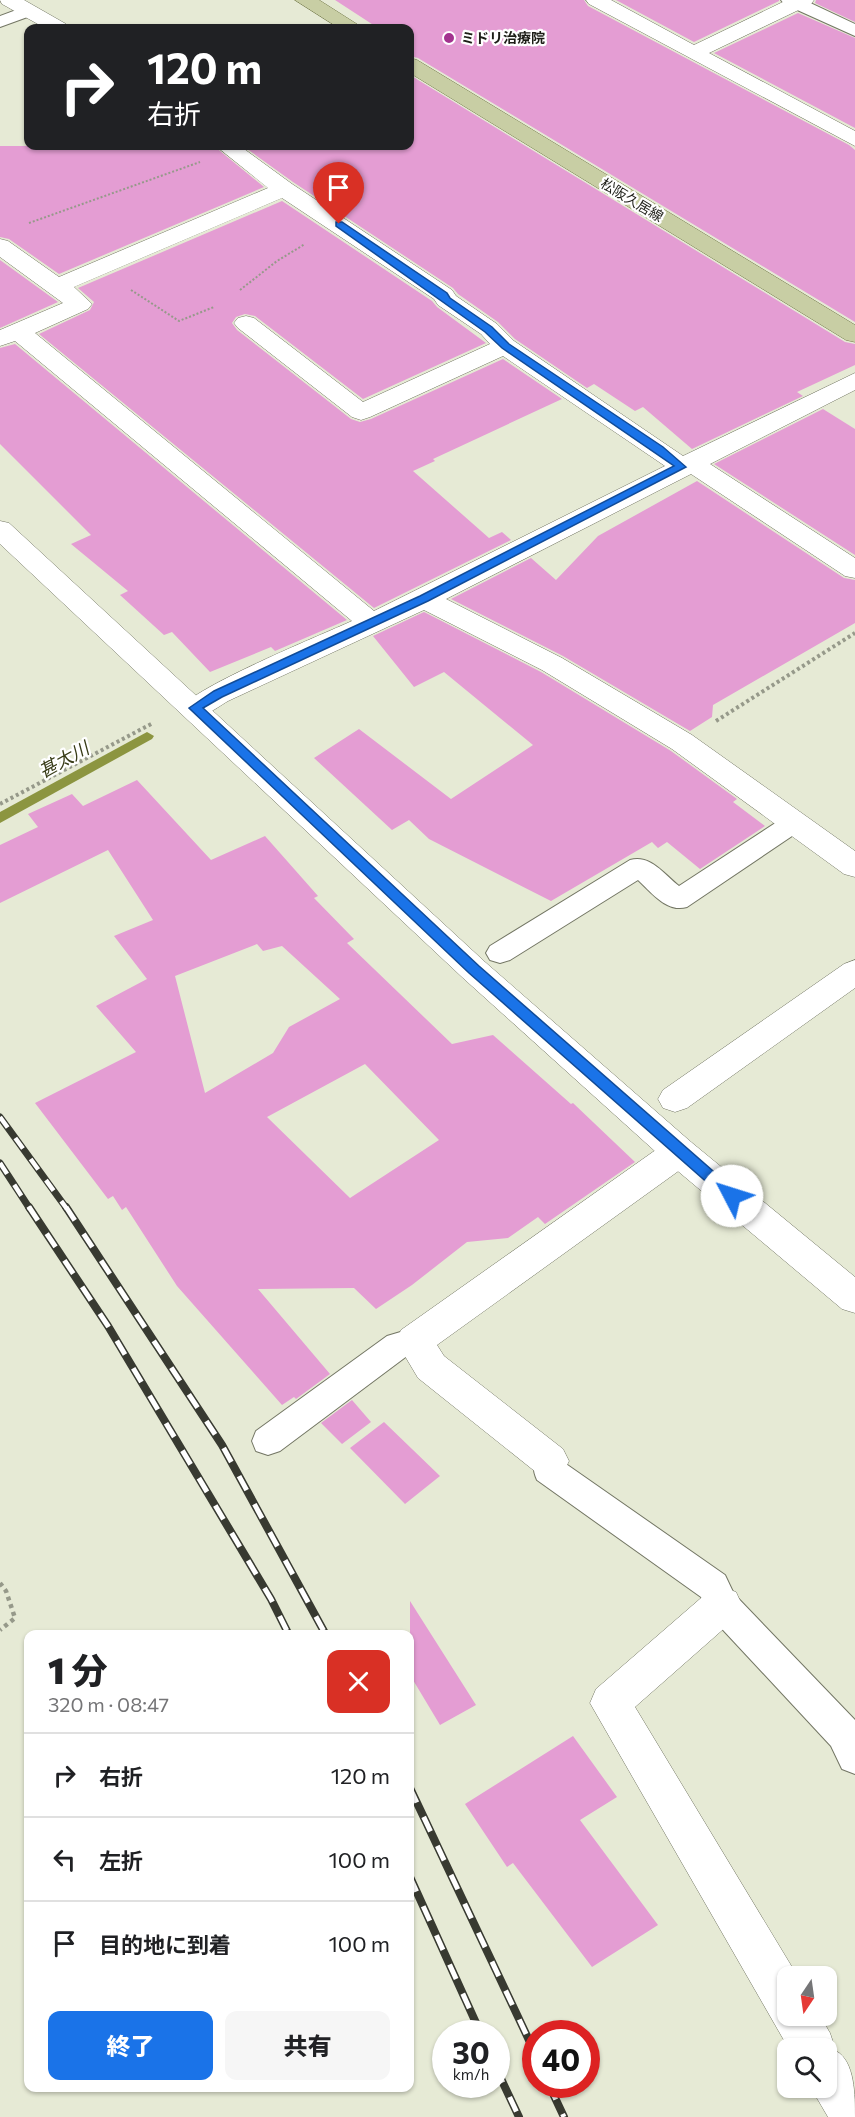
<!DOCTYPE html>
<html lang="ja">
<meta charset="utf-8">
<style>
body{margin:0;font-family:Commissioner,"Noto Sans JP",sans-serif;background:#f6f6f6;color:#202124;height:100vh;display:flex;flex-direction:column;font-size:22px;white-space:nowrap}
*{box-sizing:border-box;margin:0}
p{font-size:20px;color:#757577}
.icon{flex:none;width:33px;height:33px;fill:none;stroke:currentColor;stroke-width:2;stroke-linecap:round;stroke-linejoin:round}
.map{position:relative;flex:1;overflow:hidden}
.side{position:absolute;left:24px;top:1630px;width:390px;height:462px;display:flex;flex-direction:column;background:#fff;border-radius:12px;box-shadow:0 2px 4px #0004}
.side>*{flex:none}
.hud{position:absolute;left:24px;top:24px;width:390px;height:126px;border-radius:12px;box-shadow:0 2px 4px #0004;background:#202124;color:#fff;overflow:hidden}
.needle{width:39px;rotate:193deg}
.controls{position:absolute;left:777px;top:1966px;display:grid;gap:12px}
.controls a{display:grid;place-items:center;width:60px;height:60px;border-radius:12px;background:#fff;box-shadow:0 2px 4px #0004;font-size:30px}
.speed{position:absolute;left:432px;top:2020px;display:flex;gap:12px;font-size:30px;font-weight:700;text-align:center}
.speed>*{display:grid;place-content:center;width:78px;height:78px;border-radius:50%;background:#fff;box-shadow:0 2px 4px #0004;line-height:1}
.speed small{font-size:15px;font-weight:400}
.speed .limit{border:9px solid #d22;background:#fff;color:#111}
.pin{position:absolute;display:grid;place-items:center;width:51px;height:51px;color:#fff;margin:-62px -26px;border-radius:50% 50% 50% 0;rotate:-45deg;box-shadow:0 0 6px #0007}
.pin .icon{rotate:45deg}
.me{position:absolute;width:66px;margin:-33px;rotate:310deg;stroke-linejoin:round;filter:drop-shadow(0 0 4px #0008)}
.turn{display:flex;align-items:center;gap:21px;height:126px;padding:0 24px;font-size:27px}
.turn .icon{width:78px;height:78px;stroke-width:2.5}
.turn b{display:block;font-size:42px;line-height:51px}
.round{display:grid;place-items:center;flex:none;width:63px;height:63px;border-radius:12px;background:#f6f6f6}
.summary{display:flex;align-items:center;justify-content:space-between;height:102px;padding:0 24px}
h1{font-size:36px;font-weight:800;line-height:45px}
.cta{display:flex;gap:12px;margin-top:auto;padding:12px 24px}
.cta a{flex:1;height:69px;border-radius:12px;background:#1a73e8;color:#fff;font-size:24px;font-weight:800;line-height:69px;text-align:center}
.cta a+a{background:#f6f6f6;color:#202124}
ul{padding:0;list-style:none}
li{display:flex;align-items:center;gap:18px;height:84px;padding:0 24px;border-top:2px solid #e0e0e0}
li div{flex:1}
li b{display:block;font-size:22px}
li em{font-style:normal}
.map>svg:first-child{display:block}
.lines{fill:none;stroke-linecap:round;stroke-linejoin:round}
.stream{fill:#8c9540;fill-rule:evenodd}
.building{fill:#e49dd3;fill-rule:evenodd}
.service-casing{stroke:#737664;stroke-width:2}
.minor-casing{stroke:#737664;stroke-width:1}
.tertiary-casing{stroke:#737664;stroke-width:1}
.primary-casing{stroke:#747b4b;stroke-width:1}
.path-far2{stroke:#96998a;stroke-width:2;stroke-dasharray:2 2;stroke-linecap:butt}
.path-far1{stroke:#96998a;stroke-width:4;stroke-dasharray:3 3;stroke-linecap:butt}
.path{stroke:#96998a;stroke-width:4.5;stroke-dasharray:4 4;stroke-linecap:butt}
.service{fill:#fff;fill-rule:evenodd}
.minor{fill:#fff;fill-rule:evenodd}
.tertiary{fill:#fff;fill-rule:evenodd}
.primary{fill:#c8cea4;fill-rule:evenodd}
.rail-far1-casing{stroke:#383a31;stroke-width:7}
.rail-casing{stroke:#383a31;stroke-width:8}
.rail-far1{stroke:#fff;stroke-width:4.5;stroke-dasharray:13;stroke-linecap:butt}
.rail{stroke:#fff;stroke-width:5;stroke-dasharray:16;stroke-linecap:butt}
.route{fill:#1a73e8;stroke:#114b97;stroke-width:1.5}
.poi-dot{fill:#a3338f;stroke:#fff;stroke-width:2}
.labels{text-anchor:middle;stroke-width:4.5;stroke-linejoin:round;paint-order:stroke}
.far-poi-label{font-size:14px;font-weight:bold;fill:#1c1d16;stroke:#fff;text-anchor:start}
.far-street-label{font-size:14px;fill:#1c1d16;stroke:#fff}
.water-label{font-size:18px;font-style:italic;fill:#393d18;stroke:#fff}
</style>
<div class="map">
<svg width="855" height="2117" viewBox="0 0 855 2117">
<rect width="100%" height="100%" fill="#e6ead5"/>
<g class="lines">
<path class="stream" d="M 147,732 L 154,736 L 152,739 L 0,823 L 0,812 Z"/>
</g>
<path class="building" d="M 335,0 L 584,0 L 588,6 L 849,145 L 855,150 L 855,322 L 418,58 L 410,56 L 410,28 L 378,28 Z
M 616,0 L 779,0 L 779,1 L 694,42 Z
M 816,0 L 855,0 L 855,22 L 815,3 Z
M 798,13 L 855,38 L 855,128 L 714,53 Z
M 410,75 L 845,342 L 855,344 L 855,365 L 797,392 L 803,396 L 692,449 L 643,407 L 635,411 L 594,384 L 587,388 L 515,339 L 498,322 L 458,294 L 453,288 L 293,182 L 243,146 L 410,146 Z
M 0,146 L 214,146 L 264,187 L 59,274 L 9,239 L 0,237 Z
M 282,201 L 432,301 L 437,307 L 486,343 L 363,399 L 255,316 L 245,314 L 236,317 L 232,323 L 237,330 L 351,419 L 360,422 L 371,419 L 503,359 L 562,399 L 433,459 L 435,461 L 413,471 L 489,538 L 502,532 L 511,540 L 374,608 L 39,334 L 90,310 L 94,302 L 78,288 Z
M 0,260 L 58,302 L 0,328 Z
M 15,344 L 347,620 L 275,651 L 271,647 L 210,672 L 172,632 L 164,635 L 120,595 L 128,591 L 71,544 L 91,535 L 0,444 L 0,348 Z
M 823,409 L 855,429 L 855,555 L 714,464 Z
M 697,481 L 844,578 L 855,580 L 855,623 L 713,705 L 712,717 L 690,731 L 563,656 L 451,599 L 531,558 L 556,580 L 598,536 Z
M 424,612 L 541,672 L 671,751 L 737,799 L 733,802 L 765,826 L 700,869 L 667,842 L 658,848 L 652,842 L 551,901 L 429,839 L 409,820 L 392,830 L 314,758 L 359,729 L 451,799 L 533,745 L 444,672 L 414,687 L 373,636 Z
M 137,780 L 211,860 L 265,836 L 318,896 L 314,898 L 354,939 L 347,943 L 452,1044 L 493,1035 L 571,1104 L 573,1103 L 635,1162 L 545,1224 L 538,1217 L 508,1238 L 467,1242 L 412,1285 L 376,1309 L 354,1288 L 258,1289 L 330,1374 L 296,1399 L 294,1397 L 282,1405 L 177,1286 L 126,1207 L 122,1210 L 113,1196 L 108,1199 L 35,1103 L 136,1052 L 96,1006 L 147,979 L 114,936 L 153,920 L 108,850 L 0,903 L 0,845 L 38,827 L 28,814 L 72,794 L 83,806 ZM 257,944 L 263,951 L 282,946 L 340,999 L 289,1027 L 273,1053 L 205,1093 L 175,976 ZM 365,1064 L 439,1140 L 350,1198 L 267,1117 Z
M 352,1400 L 371,1422 L 342,1444 L 321,1423 Z
M 384,1422 L 440,1476 L 405,1504 L 350,1448 Z
M 410,1601 L 476,1705 L 440,1725 L 410,1675 Z
M 573,1736 L 617,1797 L 580,1820 L 658,1925 L 592,1967 L 513,1863 L 507,1867 L 465,1804 Z"/>
<g class="lines">
<g class="service-casing">
<path id="service" d="M 781,0 L 804,0 L 855,24 L 855,36 L 784,4 Z
M 27,6 L 36,11 L 33,15 L 0,27 L 0,16 Z
M 795,813 L 804,816 L 808,822 L 804,828 L 687,907 C 667,913 652,893 638,880 L 510,960 L 500,963 L 490,960 L 486,953 L 490,946 L 630,860 C 650,854 664,874 679,886 L 786,816 Z
M 414,1328 L 425,1332 L 430,1341 L 425,1350 L 407,1356 L 280,1451 L 268,1455 L 256,1451 L 252,1441 L 256,1431 L 387,1336 Z
M 550,1447 L 562,1451 L 566,1464 L 725,1575 L 734,1594 L 855,1720 L 855,1774 L 842,1769 L 831,1746 L 710,1616 L 701,1597 L 537,1480 C 532,1469 533,1462 538,1451 Z"/>
</g>
<g class="minor-casing">
<path id="minor" d="M 0,0 L 24,0 L 66,24 L 69,28 L 45,28 L 2,4 Z
M 586,0 L 611,0 L 694,45 L 787,0 L 814,0 L 811,4 L 709,53 L 855,131 L 855,146 L 589,4 Z
M 216,146 L 240,146 L 292,184 L 452,290 L 456,296 L 497,324 L 514,341 L 683,456 L 855,373 L 855,390 L 710,464 L 855,558 L 855,578 L 845,576 L 691,474 L 446,599 L 562,658 L 692,735 L 855,851 L 855,877 L 844,874 L 672,749 L 542,670 L 424,610 L 228,701 C 213,710 202,720 185,715 L 181,708 C 194,687 321,635 352,621 L 15,341 L 0,346 L 0,330 L 63,303 L 0,257 L 0,239 L 8,241 L 59,277 L 268,188 ZM 282,198 L 434,299 L 438,305 L 481,334 L 490,344 L 363,402 L 254,318 L 246,316 L 238,318 L 234,323 L 238,328 L 352,417 L 361,420 L 370,417 L 503,356 L 665,466 L 374,611 L 35,333 L 88,309 L 92,304 L 74,287 Z
M 855,960 L 855,988 L 687,1108 L 675,1112 L 663,1108 L 658,1099 L 663,1090 L 844,964 Z
M 679,1138 L 691,1142 L 696,1152 L 691,1162 L 437,1345 L 444,1356 L 563,1449 L 569,1461 L 563,1473 L 550,1478 L 537,1473 L 418,1378 L 396,1341 L 401,1330 L 667,1142 Z
M 722,1587 L 736,1592 L 742,1605 L 736,1618 L 635,1707 L 798,1977 L 788,1977 L 788,2016 L 820,2016 L 830,2033 L 836,2051 C 855,2061 855,2096 855,2117 L 828,2117 L 811,2088 L 826,2088 L 826,2049 L 789,2049 L 590,1703 L 596,1689 L 708,1592 Z"/>
</g>
<g class="tertiary-casing">
<path id="tertiary" d="M 0,521 L 9,523 L 485,962 L 691,1142 L 855,1277 L 855,1313 L 842,1309 L 667,1162 L 463,978 L 0,544 Z"/>
</g>
<g class="primary-casing">
<path id="primary" d="M 295,0 L 319,0 L 363,28 L 339,28 Z
M 410,58 L 417,60 L 855,325 L 855,342 L 846,340 L 410,73 Z"/>
</g>
<path class="path-far2" d="M 29,223 L 200,162
M 131,290 L 179,321 L 214,307
M 240,290 L 277,261 L 305,244"/>
<path class="path-far1" d="M 716,721 L 855,633
M 0,804 L 153,723"/>
<path class="path" d="M 0,1583 L 6,1591 L 15,1618 L 0,1630"/>
<use href="#service" class="service"/>
<use href="#minor" class="minor"/>
<use href="#tertiary" class="tertiary"/>
<use href="#primary" class="primary"/>
<g class="rail-far1-casing">
<path id="rail-far1" d="M 0,1117 L 67,1209
M 0,1163 L 30,1209"/>
</g>
<g class="rail-casing">
<path id="rail" d="M 29,1207 L 108,1326 L 271,1599 L 289,1635
M 66,1207 L 222,1445 L 326,1635
M 410,1788 L 536,2055
M 410,1877 L 481,2034
M 496,2068 L 519,2117
M 549,2085 L 564,2117"/>
</g>
<use href="#rail-far1" class="rail-far1"/>
<use href="#rail" class="rail"/>
</g>
<path class="route" d="M 336,222 L 342,222 L 447,293 L 450,298 L 492,327 L 509,344 L 663,447 L 686,467 L 428,601 L 222,697 L 203,708 L 479,966 L 737,1192 L 739,1196 L 737,1200 L 727,1200 L 469,973 L 189,708 L 214,691 L 420,596 L 674,466 L 502,348 L 485,332 L 336,226 Z"/>
<circle class="poi-dot" cx="449" cy="38" r="6"/>
<g class="labels">
<g class="far-poi-label">
<text x="461" y="43">ミドリ治療院</text>
</g>
<g class="far-street-label">
<text transform="translate(632 200) rotate(31)" y="5">松阪久居線</text>
</g>
<g class="water-label">
<text transform="translate(64 760) rotate(-29)" y="6">甚太川</text>
</g>
</g>
</svg>
<div class="controls">
<a><svg class="needle" viewBox="-14 -14 28 28"><path d="M0-13l5 13h-10z" fill="#e53935"/><path d="M0 13l5-13h-10z" fill="#757577"/></svg></a>
<a><svg class="icon" aria-label="search" viewBox="0 0 24 24"><circle cx="10" cy="10" r="6"/><path d="M15 15l6 6"/></svg></a>
</div>
<div class="speed"><div>30<small>km/h</small></div><div class="limit">40</div></div>
<div class="pin" style="left:339px;top:224px;background:#d93025"><svg class="icon" aria-label="arrive" viewBox="0 0 24 24"><path d="M6 21V4h12l-3 4 3 4H6"/></svg></div>
<svg class="me" style="left:732px;top:1196px" viewBox="-20 -20 40 40"><circle r="19" fill="#fff"/><path d="M0-13L10 11 0 6-10 11z" fill="#1a73e8"/></svg>
<div class="hud">
<div class="turn"><svg class="icon" aria-label="right" viewBox="0 0 24 24"><path d="M7 20v-9h11M14 6l5 5-5 5"/></svg><div><b>120 m</b>右折</div></div>
</div>
<section class="side">
<div class="summary"><div><h1>1 分</h1><p>320 m · 08:47</p></div><a class="round" style="background:#d93025;color:#fff"><svg class="icon" aria-label="close" viewBox="0 0 24 24"><path d="M6 6l12 12M18 6L6 18"/></svg></a></div>
<ul>
<li><svg class="icon" aria-label="right" viewBox="0 0 24 24"><path d="M7 20v-9h11M14 6l5 5-5 5"/></svg><div><b>右折</b></div><em>120 m</em></li>
<li><svg class="icon" aria-label="left" viewBox="0 0 24 24"><path d="M17 20v-9H6M10 6l-5 5 5 5"/></svg><div><b>左折</b></div><em>100 m</em></li>
<li><svg class="icon" aria-label="arrive" viewBox="0 0 24 24"><path d="M6 21V4h12l-3 4 3 4H6"/></svg><div><b>目的地に到着</b></div><em>100 m</em></li>
</ul>
<div class="cta"><a>終了</a><a>共有</a></div>
</section>
</div>
